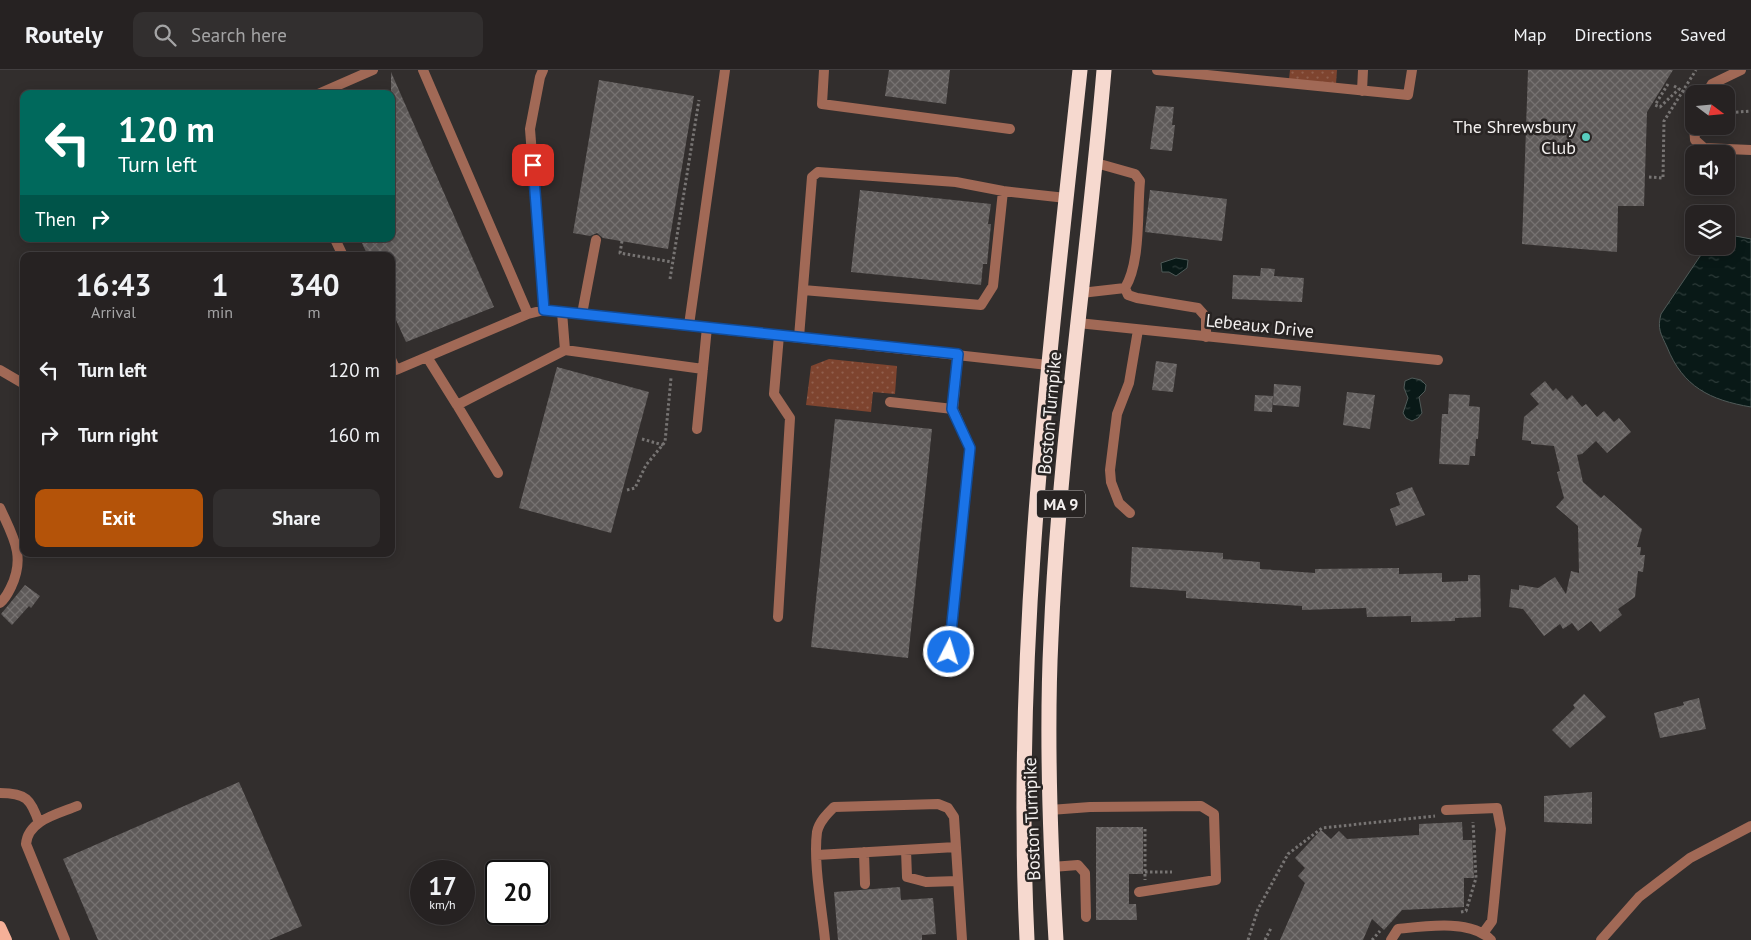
<!DOCTYPE html>
<style>
body{margin:0;font-family:"PT Sans",sans-serif;background:#322f2f;color:#f1f3f6;height:100vh;display:flex;flex-direction:column;font-size:19px;white-space:nowrap}
*{box-sizing:border-box;margin:0}
p{font-size:16px;color:#a4a4a5}
.icon{flex:none;width:28px;height:28px;fill:none;stroke:currentColor;stroke-width:2;stroke-linecap:round;stroke-linejoin:round}
.map{position:relative;flex:1;overflow:hidden}
.drawer{position:absolute;left:20px;top:182px;width:375px;height:305px;display:flex;flex-direction:column;background:#262222;border-radius:10px;box-shadow:0 2px 12px #0003,0 0 0 1px #423f40}
.drawer>*{flex:none}
.hud{position:absolute;left:20px;top:20px;width:375px;height:152px;border-radius:10px;box-shadow:0 2px 12px #0003,0 0 0 1px #423f40;background:#00695c;color:#fff;overflow:hidden}
.needle{width:32px;rotate:106deg}
.buttons{position:absolute;left:1685px;top:15px;display:grid;gap:10px}
.buttons a{display:grid;place-items:center;width:50px;height:50px;border-radius:10px;background:#262222;box-shadow:0 2px 12px #0003,0 0 0 1px #423f40;font-size:25px}
.speed{position:absolute;left:410px;top:790px;display:flex;gap:10px;font-size:25px;font-weight:700;text-align:center}
.speed>*{display:grid;place-content:center;width:65px;height:65px;border-radius:50%;background:#262222;box-shadow:0 2px 12px #0003,0 0 0 1px #423f40;line-height:1}
.speed small{font-size:12px;font-weight:400}
.speed .limit{border:2px solid #111;border-radius:8px;background:#fff;color:#111}
.pin{position:absolute;display:grid;place-items:center;width:42px;height:42px;color:#fff;margin:-21px;border-radius:10px;box-shadow:0 2px 8px #0006}
.me{position:absolute;width:55px;margin:-28px;rotate:5deg;stroke-linejoin:round;filter:drop-shadow(0 0 4px #0008)}
.turn{display:flex;align-items:center;gap:18px;height:105px;padding:0 15px;font-size:22px}
.turn .icon{width:65px;height:65px;stroke-width:2.5}
.turn b{display:block;font-size:35px;line-height:42px}
.then{display:flex;align-items:center;height:48px;padding:0 15px;background:#0003;gap:10px;font-size:19px}
.eta{display:flex;justify-content:space-evenly;align-items:center;height:85px;text-align:center}
.eta b{font-size:30px;font-weight:700;line-height:35px}
.button{display:flex;gap:10px;margin-top:auto;padding:10px 15px}
.button a{flex:1;height:58px;border-radius:10px;background:#b45309;color:#fff;font-size:20px;font-weight:700;line-height:58px;text-align:center}
.button a+a{background:#322f2f;color:#f1f3f6}
ul{padding:0;list-style:none}
li{display:flex;align-items:center;gap:15px;height:65px;padding:0 15px}
li div{flex:1}
li b{display:block;font-size:19px}
li em{font-style:normal}
header{display:flex;align-items:center;gap:30px;box-sizing:border-box;height:70px;padding:0 25px;background:#262222;border-bottom:1px solid #423f40}
header strong{font-size:24px}
nav{display:flex;gap:28px;margin-inline-start:auto;font-size:18px}
.search{width:350px;height:45px;background:#322f2f;display:flex;align-items:center;gap:12px;box-sizing:border-box;padding:0 18px;border-radius:10px;color:#a4a4a5;font-size:19px}
.map>svg:first-child{display:block}
.park{fill:url(#park-dots)}
.water{fill:url(#water-ripples);stroke:#4f5a58}
.building{fill:url(#building-cross-hatch)}
.lines{fill:none;stroke-linecap:round;stroke-linejoin:round}
.path{stroke:#777473;stroke-width:3;stroke-dasharray:2.5 2.5;stroke-linecap:butt}
.lane{stroke:#a16956;stroke-width:10}
.street{stroke:#a16956;stroke-width:10}
.primary{stroke:#f5b098;stroke-width:12}
.highway{stroke:#f6d9cf;stroke-width:15}
.route-casing{stroke:#114b97;stroke-width:12}
.route{stroke:#1a73e8;stroke-width:9}
.poi-dot{fill:#58cec0;stroke:#282423;stroke-width:2}
.labels{text-anchor:middle;stroke-width:5;stroke-linejoin:round;paint-order:stroke}
.shield{fill:#282423;stroke:#b6b3b2;stroke-width:1}
.shield-label{font-size:16px;font-weight:bold;fill:#f3f0ef}
.poi-label{font-size:18px;fill:#f3f0ef;stroke:#282423;text-anchor:end}
.street-label{font-size:18px;fill:#f3f0ef;stroke:#282423}
</style>
<header>
<strong>Routely</strong>
<div class="search"><svg class="icon" aria-label="search" viewBox="0 0 24 24"><circle cx="10" cy="10" r="6"/><path d="M15 15l6 6"/></svg>Search here</div>
<nav><a>Map</a><a>Directions</a><a>Saved</a></nav>
</header>
<div class="map">
<svg width="1751" height="870" viewBox="0 0 1751 870">
<defs>
<pattern id="park-dots" width="8" height="8" patternUnits="userSpaceOnUse" patternTransform="scale(1.25)"><rect width="8" height="8" fill="#7e442f"/><path d="M2 2h.1M6 6h.1" fill="none" stroke="#915f4d" stroke-width="1.8" stroke-linecap="round"/></pattern>
<pattern id="water-ripples" width="26" height="14" patternUnits="userSpaceOnUse" patternTransform="scale(1.25)"><rect width="26" height="14" fill="#091917"/><path d="M2 4q2-2 4 0t4 0M15 11q2-2 4 0t4 0" fill="none" stroke="#2d3b39"/></pattern>
<pattern id="building-cross-hatch" width="8" height="8" patternUnits="userSpaceOnUse" patternTransform="scale(1.25)"><rect width="8" height="8" fill="#5e5a59"/><path d="M0 0l8 8M0 8l8-8" fill="none" stroke="#767271"/></pattern>
</defs>
<rect width="100%" height="100%" fill="#322e2d"/>
<path class="park" d="M 1290,0 L 1337,0 L 1336,14 L 1289,9 Z
M 829,289 L 897,296 L 895,324 L 873,322 L 871,342 L 806,335 L 811,296 Z"/>
<path class="water" d="M 1730,165 L 1751,169 L 1751,337 C 1710,330 1683,317 1667,277 C 1661,264 1657,259 1661,244 L 1707,176 L 1726,176 L 1726,166 Z
M 1176,188 L 1188,190 L 1187,198 L 1176,206 L 1169,202 L 1162,202 L 1161,193 Z
M 1412,308 L 1421,310 L 1426,315 L 1425,321 L 1419,327 L 1422,343 L 1418,348 L 1412,351 L 1406,348 L 1403,343 L 1408,328 L 1404,318 L 1405,311 Z"/>
<path class="building" d="M 889,0 L 950,0 L 946,34 L 885,26 Z
M 1528,0 L 1673,0 L 1647,42 L 1644,136 L 1618,136 L 1617,182 L 1522,174 Z
M 391,2 L 494,237 L 406,272 L 391,239 L 391,186 L 368,186 L 360,169 L 391,169 Z
M 599,10 L 694,26 L 668,179 L 603,168 L 597,163 L 590,166 L 573,163 Z
M 1156,36 L 1174,37 L 1172,55 L 1175,55 L 1172,81 L 1150,79 Z
M 860,120 L 991,134 L 988,154 L 991,154 L 987,194 L 983,194 L 981,215 L 851,202 Z
M 1150,120 L 1227,129 L 1222,171 L 1145,162 Z
M 1261,198 L 1275,199 L 1274,206 L 1304,208 L 1302,232 L 1232,229 L 1233,205 L 1260,206 Z
M 1156,291 L 1177,294 L 1173,322 L 1152,320 Z
M 557,297 L 649,322 L 611,463 L 519,438 Z
M 1545,311 L 1553,321 L 1556,318 L 1567,330 L 1572,325 L 1582,337 L 1586,334 L 1597,347 L 1604,341 L 1614,352 L 1619,348 L 1631,362 L 1607,383 L 1596,371 L 1582,384 L 1577,385 L 1583,412 L 1601,428 L 1604,425 L 1642,459 L 1637,477 L 1641,477 L 1640,485 L 1645,485 L 1643,502 L 1638,501 L 1635,527 L 1618,539 L 1622,545 L 1600,562 L 1591,551 L 1578,561 L 1572,553 L 1563,559 L 1560,554 L 1544,566 L 1523,539 L 1509,537 L 1511,519 L 1519,520 L 1519,515 L 1538,518 L 1555,507 L 1566,524 L 1571,501 L 1579,503 L 1578,456 L 1556,437 L 1564,428 L 1557,402 L 1560,401 L 1554,376 L 1531,374 L 1531,371 L 1522,370 L 1524,347 L 1539,334 L 1530,324 Z
M 1274,314 L 1301,316 L 1299,337 L 1273,335 Z
M 1347,322 L 1375,325 L 1370,359 L 1343,355 Z
M 1449,324 L 1470,325 L 1469,336 L 1480,337 L 1478,369 L 1476,369 L 1475,386 L 1470,386 L 1469,395 L 1439,394 L 1442,344 L 1448,344 Z
M 1255,325 L 1273,326 L 1272,342 L 1254,341 Z
M 835,349 L 932,359 L 908,588 L 811,577 Z
M 1412,417 L 1425,445 L 1396,456 L 1390,439 L 1400,435 L 1396,423 Z
M 1132,477 L 1223,483 L 1223,489 L 1260,492 L 1260,499 L 1315,503 L 1315,499 L 1399,498 L 1399,504 L 1442,503 L 1442,512 L 1468,511 L 1468,505 L 1480,505 L 1481,547 L 1455,548 L 1455,551 L 1411,552 L 1411,546 L 1367,547 L 1366,538 L 1302,540 L 1302,536 L 1186,528 L 1186,521 L 1130,517 Z
M 25,515 L 40,526 L 31,538 L 29,536 L 12,555 L 1,544 Z
M 1584,624 L 1606,647 L 1570,678 L 1552,660 L 1575,638 L 1573,635 Z
M 1699,628 L 1706,659 L 1660,668 L 1654,643 L 1684,635 L 1683,632 Z
M 239,712 L 302,856 L 269,870 L 98,870 L 63,789 Z
M 1592,722 L 1592,754 L 1544,752 L 1544,726 Z
M 1462,752 L 1463,770 L 1472,770 L 1474,808 L 1464,808 L 1464,837 L 1402,840 L 1384,860 L 1372,849 L 1363,870 L 1280,870 L 1305,813 L 1298,806 L 1305,798 L 1295,788 L 1321,760 L 1331,769 L 1339,761 L 1347,769 L 1419,765 L 1419,754 Z
M 1096,757 L 1143,757 L 1143,804 L 1129,804 L 1129,834 L 1136,834 L 1137,850 L 1096,850 Z
M 900,817 L 901,830 L 933,828 L 936,864 L 922,865 L 922,870 L 838,870 L 834,822 Z"/>
<g class="lines">
<path class="path" d="M 1668,14 L 1655,35 L 1660,37 L 1679,19
M 1674,16 L 1693,27
M 1726,43 L 1751,41
M 1649,107 L 1663,108 L 1664,51 L 1696,0
M 622,171 L 620,183 L 672,192
M 670,209 L 699,30
M 642,369 L 663,375
M 627,420 L 635,418 L 646,395 L 665,372 L 671,308
M 1145,759 L 1145,810
M 1145,802 L 1172,802
M 1461,842 L 1466,841 L 1476,808 L 1473,752
M 1248,870 L 1258,839 L 1288,784 L 1322,758 L 1435,746
M 1265,870 L 1271,858
M 1372,870 L 1380,861"/>
<path class="lane" d="M 423,0 L 528,244
M 824,0 L 822,34 L 1010,59
M 1157,0 L 1408,25 L 1412,0
M 1362,21 L 1363,0
M 318,24 L 373,0
M 1706,24 L 1712,14 L 1741,0
M 1694,56 L 1695,70 L 1704,78 L 1751,80
M 335,169 L 343,186
M 1125,218 L 1128,225 L 1137,228 L 1198,238 L 1206,247 L 1206,267
M 803,220 L 981,235 L 993,216 L 1003,121
M 1081,223 L 1125,218 C 1141,192 1137,142 1140,111 L 1135,104 L 1096,93
M 562,242 L 565,280 L 703,299
M 582,244 L 596,170
M 689,255 L 725,0
M 799,267 L 812,107 L 818,102 L 956,112 L 1003,121 L 1066,128
M 427,287 L 457,335 L 565,280
M 391,289 L 396,300 L 528,244 L 544,240 L 530,59 L 540,7 L 543,0
M 0,300 L 24,314
M 890,332 L 953,339
M 457,335 L 498,403
M 697,359 L 707,257
M 0,438 C 13,467 26,486 11,517 C 8,523 6,528 0,533
M 778,547 L 790,348 L 774,324 L 779,265
M 949,582 L 970,378 L 953,339 L 958,284
M 0,723 C 26,723 31,729 39,753
M 1050,740 L 1090,737 L 1201,736 L 1214,744 L 1216,810 L 1139,822
M 1446,740 L 1497,738 L 1501,759 L 1494,832 L 1492,851 L 1484,862
M 906,780 L 907,807 L 926,812 L 958,811
M 864,782 L 865,814
M 817,785 L 956,777
M 1052,797 L 1078,795 L 1085,803 L 1086,847
M 65,870 L 26,774 C 28,750 58,744 77,736
M 825,870 C 822,839 813,792 817,762 C 819,752 827,744 834,737 L 938,734 L 948,738 L 954,747 L 962,870
M 1391,870 L 1398,859 C 1425,856 1472,849 1491,870"/>
<path class="street" d="M 544,240 L 1048,295
M 1078,253 L 1438,290
M 1130,443 L 1119,433 L 1111,412 L 1110,400 L 1117,344 L 1129,313 L 1138,260
M 1601,870 L 1639,827 L 1690,788 L 1751,756"/>
<path class="primary" d="M 0,857 L 6,870"/>
<path class="highway" d="M 1027,870 C 1013,579 1049,289 1080,0
M 1056,870 C 1050,770 1046,668 1051,568 C 1059,378 1088,189 1104,0"/>
</g>
<g class="lines">
<g class="route-casing">
<path id="route" d="M 533,95 L 544,240 L 958,284 L 952,339 L 970,378 L 949,582"/>
</g>
<use href="#route" class="route"/>
</g>
<circle class="poi-dot" cx="1586" cy="67" r="5"/>
<g class="labels">
<rect class="shield" x="1037" y="420.5" width="48" height="27" rx="4"/>
<g class="shield-label">
<text x="1061" y="440">MA 9</text>
</g>
<g class="poi-label">
<text x="1576" y="63">The Shrewsbury<tspan x="1576" dy="21">Club</tspan></text>
</g>
<g class="street-label">
<text transform="translate(1260 256) rotate(6)" y="6">Lebeaux Drive</text>
<text transform="translate(1050 343) rotate(-85)" y="6">Boston Turnpike</text>
<text transform="translate(1032 749) rotate(-92)" y="6">Boston Turnpike</text>
</g>
</g>
</svg>
<div class="buttons">
<a><svg class="needle" viewBox="-14 -14 28 28"><path d="M0-13l5 13h-10z" fill="#e53935"/><path d="M0 13l5-13h-10z" fill="#a4a4a5"/></svg></a>
<a><svg class="icon" aria-label="sound" viewBox="0 0 24 24"><path d="M4 9h4l5-4v14l-5-4H4zM17 9q2 3 0 6"/></svg></a>
<a><svg class="icon" aria-label="layers" viewBox="0 0 24 24"><path d="M12 4l9 5-9 5-9-5zM3 14l9 5 9-5"/></svg></a>
</div>
<div class="speed"><div>17<small>km/h</small></div><div class="limit">20</div></div>
<div class="pin" style="left:533px;top:95px;background:#d93025"><svg class="icon" aria-label="arrive" viewBox="0 0 24 24"><path d="M6 21V4h12l-3 4 3 4H6"/></svg></div>
<svg class="me" style="left:949px;top:582px" viewBox="-20 -20 40 40"><circle r="17" fill="#1a73e8" stroke="#fff" stroke-width="3"/><path d="M0-11L8 9 0 5-8 9z" fill="#fff"/></svg>
<div class="hud">
<div class="turn"><svg class="icon" aria-label="left" viewBox="0 0 24 24"><path d="M17 20v-9H6M10 6l-5 5 5 5"/></svg><div><b>120 m</b>Turn left</div></div>
<div class="then">Then<svg class="icon" aria-label="right" viewBox="0 0 24 24"><path d="M7 20v-9h11M14 6l5 5-5 5"/></svg></div>
</div>
<section class="drawer">
<div class="eta">
<div><b>16:43</b><p>Arrival</p></div>
<div><b>1</b><p>min</p></div>
<div><b>340</b><p>m</p></div>
</div>
<ul>
<li><svg class="icon" aria-label="left" viewBox="0 0 24 24"><path d="M17 20v-9H6M10 6l-5 5 5 5"/></svg><div><b>Turn left</b></div><em>120 m</em></li>
<li><svg class="icon" aria-label="right" viewBox="0 0 24 24"><path d="M7 20v-9h11M14 6l5 5-5 5"/></svg><div><b>Turn right</b></div><em>160 m</em></li>
</ul>
<div class="button"><a>Exit</a><a>Share</a></div>
</section>
</div>
